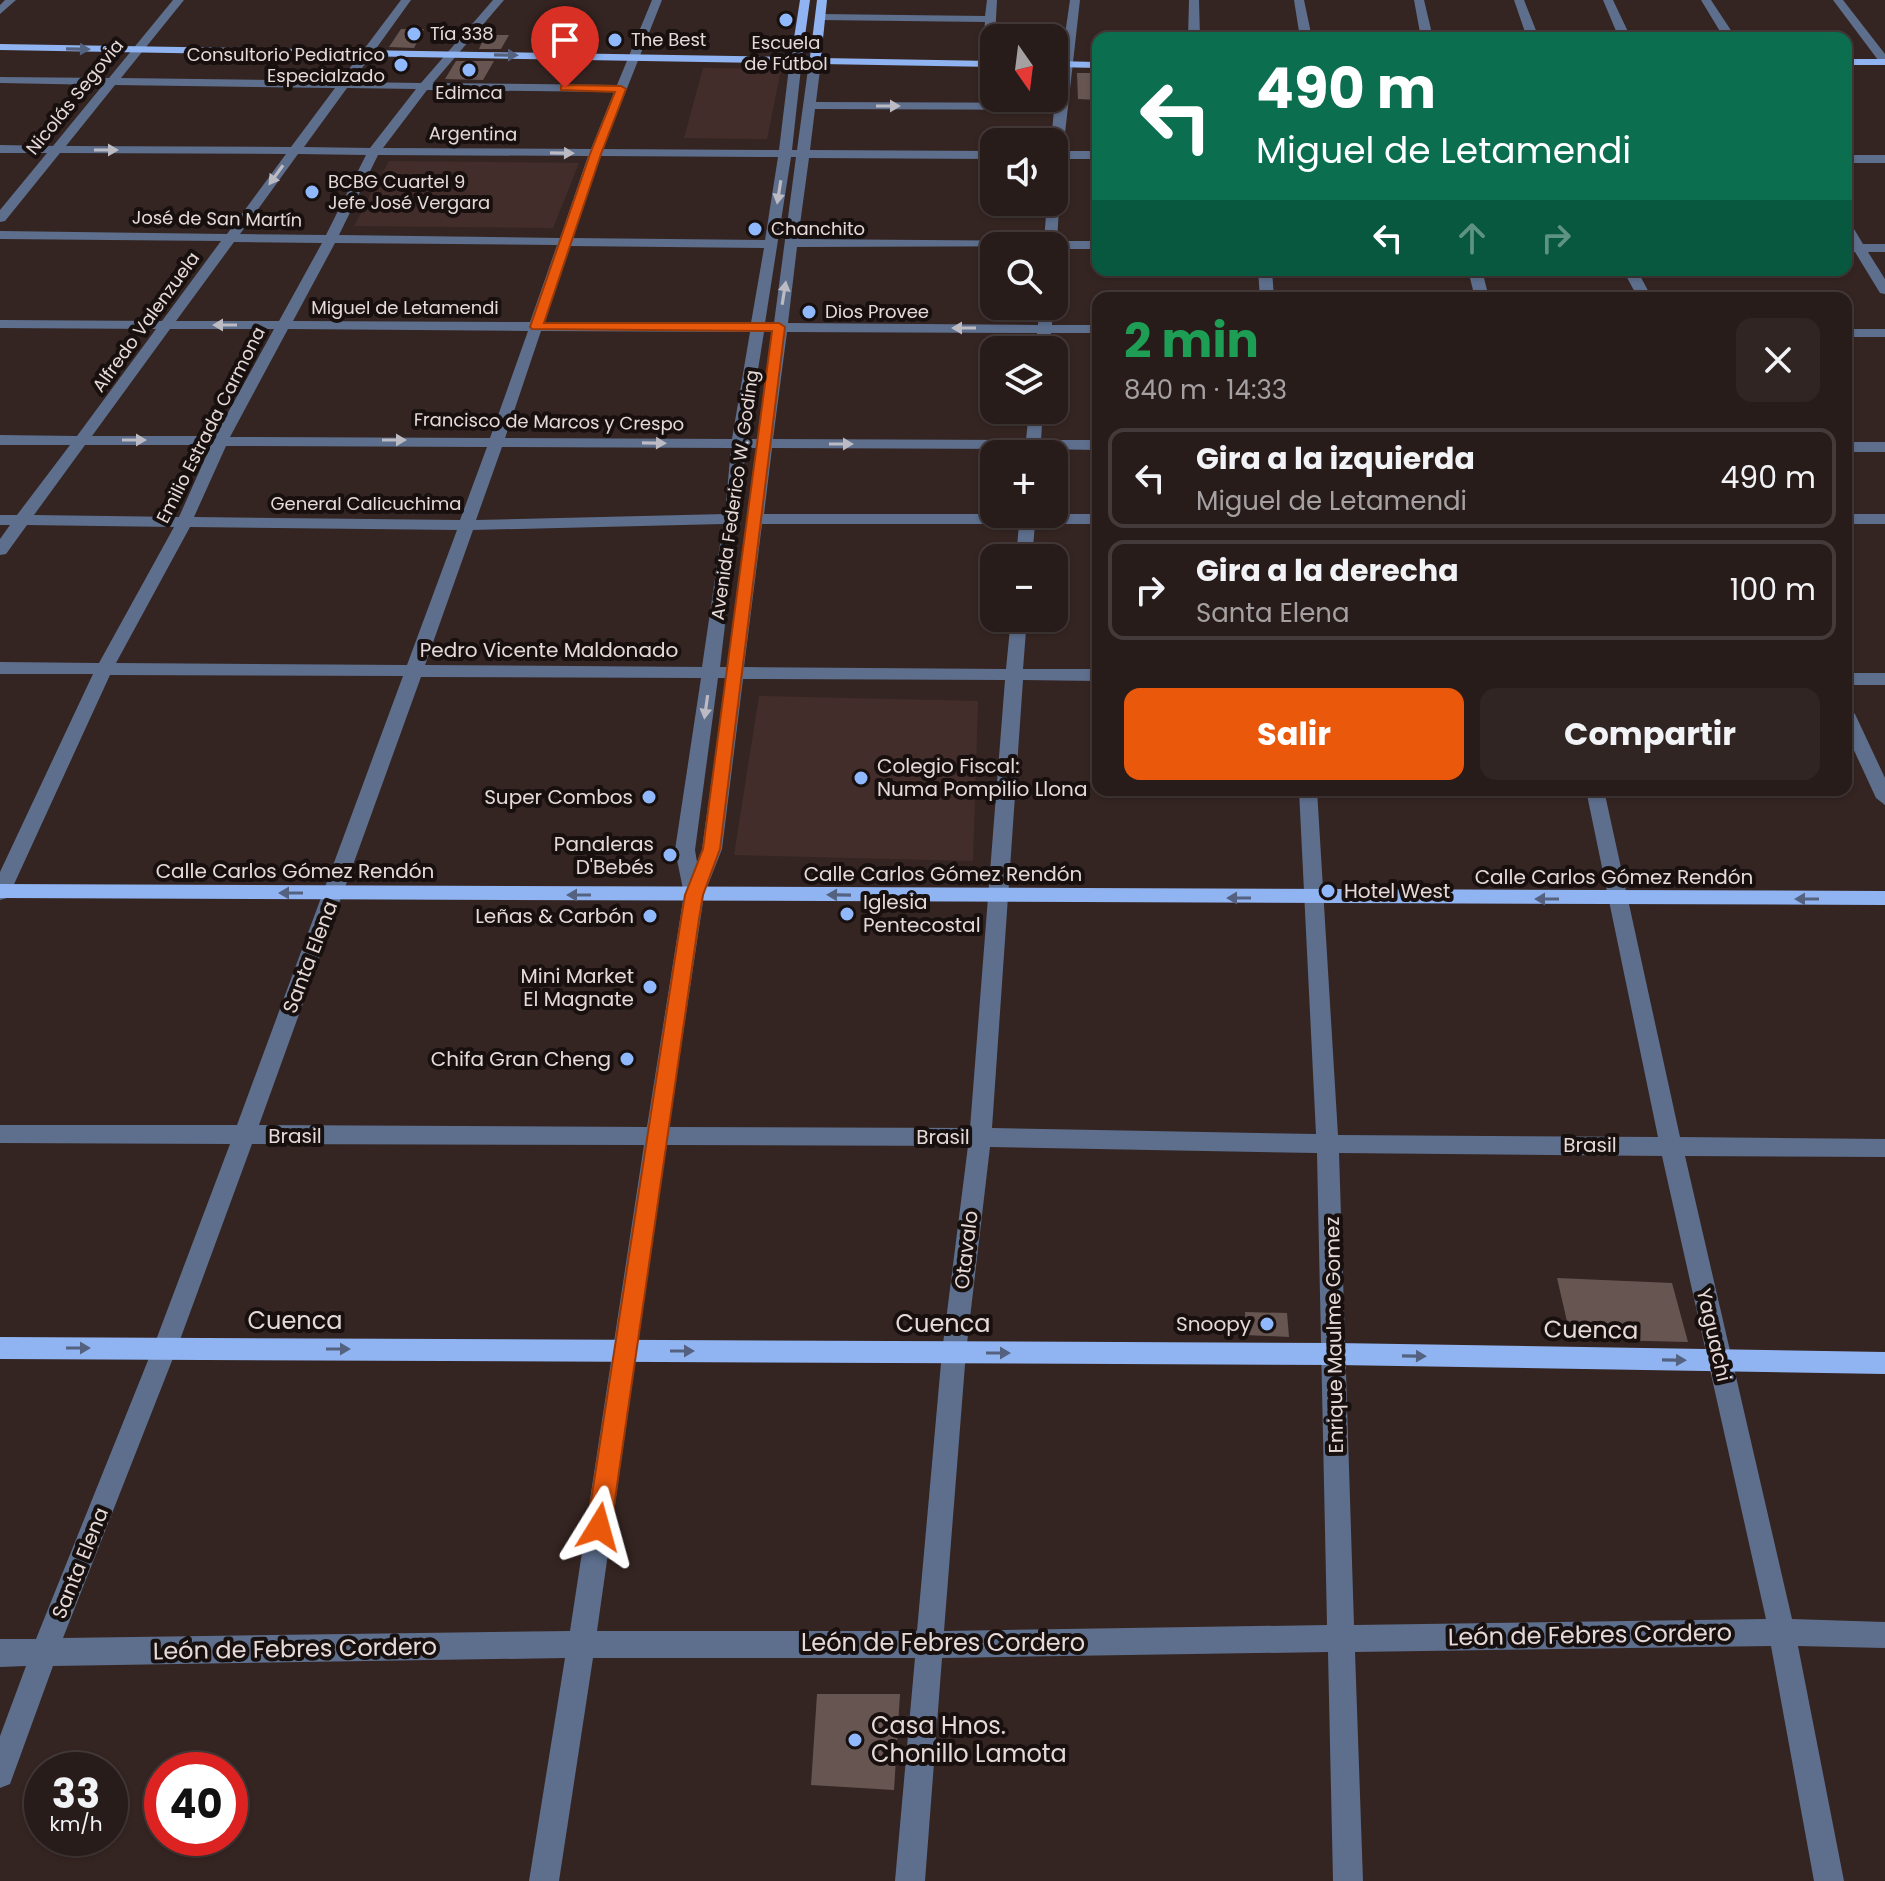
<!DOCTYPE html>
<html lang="es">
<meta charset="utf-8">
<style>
body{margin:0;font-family:Poppins,sans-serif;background:#302523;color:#f1f3f6;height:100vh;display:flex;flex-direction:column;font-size:30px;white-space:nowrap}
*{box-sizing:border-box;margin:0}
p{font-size:26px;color:#a5a1a2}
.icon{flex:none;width:44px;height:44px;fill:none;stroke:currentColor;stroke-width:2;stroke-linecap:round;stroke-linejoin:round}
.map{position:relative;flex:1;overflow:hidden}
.drawer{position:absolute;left:1092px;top:292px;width:760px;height:504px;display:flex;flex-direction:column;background:#281c1a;border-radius:16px;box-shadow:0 2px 6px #0004,0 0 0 2px #443a39}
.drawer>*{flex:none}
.top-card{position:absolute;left:1092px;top:32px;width:760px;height:244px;border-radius:16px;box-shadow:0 2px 6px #0004,0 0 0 2px #443a39;background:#0b6e4f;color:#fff;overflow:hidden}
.needle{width:52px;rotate:166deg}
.tools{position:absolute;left:980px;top:24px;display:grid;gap:16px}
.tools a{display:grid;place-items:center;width:88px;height:88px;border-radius:16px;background:#281c1a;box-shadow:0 2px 6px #0004,0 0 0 2px #443a39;font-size:40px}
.speed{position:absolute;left:24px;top:1752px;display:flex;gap:16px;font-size:40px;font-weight:700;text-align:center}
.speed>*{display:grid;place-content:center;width:104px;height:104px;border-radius:50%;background:#281c1a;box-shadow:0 2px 6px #0004,0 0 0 2px #443a39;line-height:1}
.speed small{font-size:20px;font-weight:400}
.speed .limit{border:12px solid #d22;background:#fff;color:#111}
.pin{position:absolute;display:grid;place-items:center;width:68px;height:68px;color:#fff;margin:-82px -34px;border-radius:50% 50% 50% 0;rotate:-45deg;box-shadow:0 0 8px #0007}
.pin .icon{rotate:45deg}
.me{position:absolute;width:88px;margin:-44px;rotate:8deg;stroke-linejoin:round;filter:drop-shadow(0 0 6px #0008)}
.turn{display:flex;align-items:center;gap:28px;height:168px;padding:0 32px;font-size:36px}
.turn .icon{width:104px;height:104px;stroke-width:2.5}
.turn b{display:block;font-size:56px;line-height:68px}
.lanes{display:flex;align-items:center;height:76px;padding:0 32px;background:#0003;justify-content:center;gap:40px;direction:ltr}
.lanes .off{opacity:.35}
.round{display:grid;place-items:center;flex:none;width:84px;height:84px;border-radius:16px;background:#302523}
.head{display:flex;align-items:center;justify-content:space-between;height:136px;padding:0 32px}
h1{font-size:48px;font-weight:700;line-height:60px;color:#1e9e55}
.cta{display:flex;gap:16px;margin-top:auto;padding:16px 32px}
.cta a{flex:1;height:92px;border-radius:16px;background:#ea580c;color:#fff;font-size:32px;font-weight:700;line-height:92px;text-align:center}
.cta a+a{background:#302523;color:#f1f3f6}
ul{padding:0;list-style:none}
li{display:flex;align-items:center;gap:24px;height:100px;margin:0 16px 12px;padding:0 16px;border:4px solid #443a39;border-radius:16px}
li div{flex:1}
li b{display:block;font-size:30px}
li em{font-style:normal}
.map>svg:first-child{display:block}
.built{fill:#432d2a}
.building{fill:#675552}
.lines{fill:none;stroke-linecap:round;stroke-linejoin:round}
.minor{fill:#5d6f8d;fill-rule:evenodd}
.major{fill:#90b4f2;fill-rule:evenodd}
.oneway{fill:#546280}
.oneway2{fill:#bcbac2}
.route{fill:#ea580c;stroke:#983908;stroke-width:2}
.poi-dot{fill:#90b8fd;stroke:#17100f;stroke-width:3}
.labels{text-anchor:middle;stroke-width:8;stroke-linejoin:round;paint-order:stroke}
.far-poi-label{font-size:18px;fill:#e5dad8;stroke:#17100f;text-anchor:start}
.far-street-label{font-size:18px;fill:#e5dad8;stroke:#17100f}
.street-label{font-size:20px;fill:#e5dad8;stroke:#17100f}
.poi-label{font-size:20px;fill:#e5dad8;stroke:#17100f;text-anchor:end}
.near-street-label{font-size:24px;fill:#e5dad8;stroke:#17100f}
.near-poi-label{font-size:24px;fill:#e5dad8;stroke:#17100f;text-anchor:start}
</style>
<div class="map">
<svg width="1885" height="1881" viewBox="0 0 1885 1881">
<rect width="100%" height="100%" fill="#352522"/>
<path class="built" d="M 703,68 L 781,69 L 767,139 L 684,138 Z
M 389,161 L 579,163 L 553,228 L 354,226 Z
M 759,696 L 978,701 L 973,861 L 734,855 Z"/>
<path class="building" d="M 401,29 L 424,29 L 414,48 L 389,47 Z
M 485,35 L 509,35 L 501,49 L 479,49 Z
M 456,61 L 494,61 L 483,80 L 445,79 Z
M 1077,73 L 1098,73 L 1098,100 L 1078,99 Z
M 1557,1278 L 1672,1283 L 1688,1342 L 1608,1340 L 1606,1330 L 1569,1330 Z
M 1245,1312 L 1287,1313 L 1289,1337 L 1246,1335 Z
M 817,1694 L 900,1694 L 894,1790 L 811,1785 Z"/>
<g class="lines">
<path class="minor" d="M 5,0 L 16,0 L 0,14 L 0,5 Z
M 173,0 L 184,0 L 121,78 L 340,81 L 401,0 L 411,0 L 352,82 L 421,83 L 493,0 L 504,0 L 433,83 L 617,85 L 652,0 L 662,0 L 603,149 L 779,150 L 790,59 L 796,56 L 802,59 L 792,150 L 797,150 L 809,62 L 815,59 L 821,62 L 816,102 L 1055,103 L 1070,0 L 1080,0 L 1063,151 L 1098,151 L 1098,159 L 1062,159 L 1057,241 L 1098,241 L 1098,249 L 1054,249 L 1054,246 L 797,247 L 788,323 L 1038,325 L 1039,306 L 1053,306 L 1052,325 L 1098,325 L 1098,333 L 1051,333 L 1050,350 L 1036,350 L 1037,333 L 787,332 L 773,439 L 1026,440 L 1029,410 L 1043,410 L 1041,440 L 1098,440 L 1098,450 L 1040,449 L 1040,454 L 1024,454 L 1025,449 L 772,448 L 764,514 L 1098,514 L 1098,524 L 1035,524 L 1032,558 L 1016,558 L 1019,524 L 762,524 L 744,667 L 1006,669 L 1011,618 L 1027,618 L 1023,669 L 1098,669 L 1098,681 L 1023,680 L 992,1128 L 1316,1134 L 1299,790 L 1317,790 L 1338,1135 L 1658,1137 L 1586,790 L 1604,790 L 1680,1137 L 1885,1139 L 1885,1157 L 1685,1156 L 1792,1619 L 1885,1622 L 1885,1648 L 1798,1646 L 1844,1881 L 1814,1881 L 1771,1646 L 1355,1652 L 1363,1881 L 1333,1881 L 1328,1652 L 942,1658 L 925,1881 L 895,1881 L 915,1658 L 593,1658 L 559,1881 L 529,1881 L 565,1658 L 53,1666 L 10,1784 L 0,1788 L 0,1736 L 26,1666 L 0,1667 L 0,1639 L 36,1639 L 153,1348 L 230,1144 L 0,1143 L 0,1125 L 237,1125 L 403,676 L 110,675 L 10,893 L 7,898 L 0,900 L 0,872 L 93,674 L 0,674 L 0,662 L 99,663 L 174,527 L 27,525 L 6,554 L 0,555 L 0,539 L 10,525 L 0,525 L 0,515 L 17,515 L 70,445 L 0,445 L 0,435 L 77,436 L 156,329 L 0,328 L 0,320 L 162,321 L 221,241 L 0,239 L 0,231 L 227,234 L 286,154 L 60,153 L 5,221 L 0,222 L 0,210 L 47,153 L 0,153 L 0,145 L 53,146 L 103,85 L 0,83 L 0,77 L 109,78 ZM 115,85 L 335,88 L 291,147 L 66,146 ZM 347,88 L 416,89 L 370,148 L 304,147 ZM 427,90 L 614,92 L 591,149 L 383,148 ZM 815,109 L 1054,110 L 1051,142 L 1054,142 L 1054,202 L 1047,202 L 1044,241 L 798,239 L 809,158 L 994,159 L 994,151 L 810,150 ZM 298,154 L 366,155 L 326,235 L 240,234 ZM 378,155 L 588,156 L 560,238 L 339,235 ZM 600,156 L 778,157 L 765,240 L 573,238 ZM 791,157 L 796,157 L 774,323 L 765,323 ZM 234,242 L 322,243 L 279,321 L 176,321 ZM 335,243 L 557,245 L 530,322 L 293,321 ZM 570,246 L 764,248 L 751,323 L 544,322 ZM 170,329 L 274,329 L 215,436 L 92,436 ZM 288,329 L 528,331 L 490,438 L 230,437 ZM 541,331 L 750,332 L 732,439 L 505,438 ZM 764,332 L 773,332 L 758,439 L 747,439 ZM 85,445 L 211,445 L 179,517 L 34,515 ZM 226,446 L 487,447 L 460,520 L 194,517 ZM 502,447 L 731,448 L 725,514 L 476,520 ZM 746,448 L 757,448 L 727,667 L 720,667 ZM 723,524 L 702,667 L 425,665 L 473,530 ZM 190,527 L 457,530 L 407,665 L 116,663 ZM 421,677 L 701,678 L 675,850 L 684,894 L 647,1127 L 259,1125 ZM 718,678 L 726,678 L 702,849 L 697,862 L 695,850 ZM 743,679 L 1005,680 L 970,1128 L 669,1127 L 704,895 L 722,849 ZM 252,1144 L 644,1145 L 570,1631 L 63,1638 L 177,1348 ZM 666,1145 L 968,1146 L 942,1352 L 917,1631 L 597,1631 ZM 990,1147 L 1317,1153 L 1327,1625 L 944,1631 L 966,1352 ZM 1339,1153 L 1662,1156 L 1766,1619 L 1354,1625 Z
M 987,0 L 997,0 L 994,56 L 988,59 L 982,56 L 985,22 L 820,20 L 815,17 L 820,14 L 985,16 Z
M 1189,0 L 1199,0 L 1200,38 L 1188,38 Z
M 1294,0 L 1304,0 L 1312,38 L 1300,38 Z
M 1414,0 L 1424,0 L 1433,38 L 1421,38 Z
M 1514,0 L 1524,0 L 1539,38 L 1527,38 Z
M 1603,0 L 1613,0 L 1631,38 L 1619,38 Z
M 1701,0 L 1711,0 L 1736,38 L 1724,38 Z
M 1833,0 L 1843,0 L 1885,54 L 1885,65 L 1881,64 Z
M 1846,155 L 1885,155 L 1885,163 L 1846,163 Z
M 1846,223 L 1851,224 L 1863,244 L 1885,244 L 1885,252 L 1868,252 L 1885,279 L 1885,294 L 1880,293 L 1855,252 L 1846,251 L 1846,245 L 1850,244 L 1846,238 Z
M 1258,270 L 1272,270 L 1274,298 L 1260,298 Z
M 1468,270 L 1482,270 L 1489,298 L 1475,298 Z
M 1623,270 L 1637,270 L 1652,298 L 1638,298 Z
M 1846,329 L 1885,329 L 1885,337 L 1846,337 Z
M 1846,442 L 1885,442 L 1885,452 L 1846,452 Z
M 1846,514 L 1885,514 L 1885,524 L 1846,524 Z
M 1846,673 L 1885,673 L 1885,685 L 1846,685 Z
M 1846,708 L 1855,714 L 1885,778 L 1885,805 L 1876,798 L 1846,733 Z"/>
<path class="major" d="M 800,0 L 810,0 L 802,57 L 810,57 L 817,0 L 827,0 L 821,58 L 994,61 L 994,67 L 0,50 L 0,44 L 791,57 Z
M 1846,59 L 1885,59 L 1885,65 L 1846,65 Z
M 1054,61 L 1098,62 L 1098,68 L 1054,67 Z
M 0,884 L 1885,891 L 1885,905 L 0,898 Z
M 0,1337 L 1336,1343 L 1885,1352 L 1885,1374 L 1336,1365 L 0,1359 Z"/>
</g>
<defs><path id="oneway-solid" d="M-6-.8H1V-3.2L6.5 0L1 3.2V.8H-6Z" transform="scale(2)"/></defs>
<g class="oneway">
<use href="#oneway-solid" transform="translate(78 49) rotate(1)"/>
<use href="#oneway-solid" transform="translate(506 55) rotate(1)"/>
<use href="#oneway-solid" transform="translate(291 893) rotate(-180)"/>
<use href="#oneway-solid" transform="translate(579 895) rotate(-180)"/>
<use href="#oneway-solid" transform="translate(839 895) rotate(-179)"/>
<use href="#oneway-solid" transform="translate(1239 898) rotate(-180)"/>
<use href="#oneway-solid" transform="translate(1547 899) rotate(-180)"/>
<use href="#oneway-solid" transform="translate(1807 899) rotate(180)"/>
<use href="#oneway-solid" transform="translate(78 1348)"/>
<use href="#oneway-solid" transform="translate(338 1349)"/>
<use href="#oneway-solid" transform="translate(682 1351)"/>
<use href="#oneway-solid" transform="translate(998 1353)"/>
<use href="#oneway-solid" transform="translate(1414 1356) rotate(1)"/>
<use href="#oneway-solid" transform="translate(1674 1360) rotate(1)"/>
</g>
<g class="oneway2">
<use href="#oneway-solid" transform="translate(888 106)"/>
<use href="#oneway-solid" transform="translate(106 150)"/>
<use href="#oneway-solid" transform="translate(562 153) rotate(1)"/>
<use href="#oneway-solid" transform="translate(276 175) rotate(126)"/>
<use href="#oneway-solid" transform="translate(779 192) rotate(99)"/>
<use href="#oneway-solid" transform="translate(784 293) rotate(-81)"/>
<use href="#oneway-solid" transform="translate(225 325) rotate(-180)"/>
<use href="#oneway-solid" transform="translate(964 328) rotate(-180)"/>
<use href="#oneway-solid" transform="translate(134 440)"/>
<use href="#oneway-solid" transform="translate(394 440)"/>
<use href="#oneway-solid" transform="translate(654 443) rotate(1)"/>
<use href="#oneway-solid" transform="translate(841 444)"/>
<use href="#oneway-solid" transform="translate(706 707) rotate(98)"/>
</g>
<path class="route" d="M 565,85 L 621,86 L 626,89 L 601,154 L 544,323 L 779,323 L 785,327 L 720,849 L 703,895 L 699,919 L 611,1527 L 607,1535 L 599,1539 L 590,1535 L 587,1527 L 681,919 L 685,895 L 703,849 L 772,331 L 532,329 L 530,327 L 590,154 L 615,92 L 561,90 L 561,86 Z"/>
<g class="poi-dot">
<circle cx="786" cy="20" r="8"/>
<circle cx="414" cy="34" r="8"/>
<circle cx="615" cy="40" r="8"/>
<circle cx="401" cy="65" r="8"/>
<circle cx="469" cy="70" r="8"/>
<circle cx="312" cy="192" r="8"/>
<circle cx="755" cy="229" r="8"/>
<circle cx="809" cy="312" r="8"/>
<circle cx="861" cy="778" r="8"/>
<circle cx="649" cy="797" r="8"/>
<circle cx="670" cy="855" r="8"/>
<circle cx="1328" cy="891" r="8"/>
<circle cx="847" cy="914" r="8"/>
<circle cx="650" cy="916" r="8"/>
<circle cx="650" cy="987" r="8"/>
<circle cx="627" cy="1059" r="8"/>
<circle cx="1267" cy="1324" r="8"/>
<circle cx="855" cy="1740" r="8"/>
</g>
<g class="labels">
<g class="far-poi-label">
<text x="430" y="40">Tía 338</text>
<text x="631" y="46">The Best</text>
<text x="786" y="49" text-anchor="middle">Escuela<tspan x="786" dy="21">de Fútbol</tspan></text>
<text x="385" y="61" text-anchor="end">Consultorio Pediatrico<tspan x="385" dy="21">Especialzado</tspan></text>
<text x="469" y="99" text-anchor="middle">Edimca</text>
<text x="328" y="188">BCBG Cuartel 9<tspan x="328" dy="21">Jefe José Vergara</tspan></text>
<text x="771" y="235">Chanchito</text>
<text x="825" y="318">Dios Provee</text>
</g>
<g class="far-street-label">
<text transform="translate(75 97) rotate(-51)" y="6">Nicolás Segovia</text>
<text transform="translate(473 134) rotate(1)" y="6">Argentina</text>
<text transform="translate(217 219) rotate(1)" y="6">José de San Martín</text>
<text x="405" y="314">Miguel de Letamendi</text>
<text transform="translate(146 322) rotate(-54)" y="6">Alfredo Valenzuela</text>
<text transform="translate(549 422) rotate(1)" y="6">Francisco de Marcos y Crespo</text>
<text transform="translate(211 425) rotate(-63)" y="6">Emilio Estrada Carmona</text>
<text transform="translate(735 495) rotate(-82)" y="6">Avenida Federico W. Goding</text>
<text x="366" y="510">General Calicuchima</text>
</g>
<g class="street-label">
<text x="549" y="657">Pedro Vicente Maldonado</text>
<text x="295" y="878">Calle Carlos Gómez Rendón</text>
<text x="943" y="881">Calle Carlos Gómez Rendón</text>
<text x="1614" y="884">Calle Carlos Gómez Rendón</text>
<text transform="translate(310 957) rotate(-69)" y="7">Santa Elena</text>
<text x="295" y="1143">Brasil</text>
<text x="943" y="1144">Brasil</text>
<text x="1590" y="1152">Brasil</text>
<text transform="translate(966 1250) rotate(-83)" y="7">Otavalo</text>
<text transform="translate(1334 1335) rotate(-91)" y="7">Enrique Maulme Gomez</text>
<text transform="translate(1714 1335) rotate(77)" y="7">Yaguachi</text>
<text transform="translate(80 1563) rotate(-68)" y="7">Santa Elena</text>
</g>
<g class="poi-label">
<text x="877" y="773" text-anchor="start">Colegio Fiscal:<tspan x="877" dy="23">Numa Pompilio Llona</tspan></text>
<text x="633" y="804">Super Combos</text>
<text x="654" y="851">Panaleras<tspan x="654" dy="23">D'Bebés</tspan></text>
<text x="1344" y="898" text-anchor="start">Hotel West</text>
<text x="863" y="909" text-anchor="start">Iglesia<tspan x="863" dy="23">Pentecostal</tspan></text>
<text x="634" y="923">Leñas &amp; Carbón</text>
<text x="634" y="983">Mini Market<tspan x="634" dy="23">El Magnate</tspan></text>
<text x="611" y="1066">Chifa Gran Cheng</text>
<text x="1251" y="1331">Snoopy</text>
</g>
<g class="near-street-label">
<text x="295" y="1329">Cuenca</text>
<text x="943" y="1332">Cuenca</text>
<text transform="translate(1591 1330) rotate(1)" y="8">Cuenca</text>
<text transform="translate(1590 1635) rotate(-1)" y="8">León de Febres Cordero</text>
<text x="943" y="1651">León de Febres Cordero</text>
<text transform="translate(295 1649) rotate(-1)" y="8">León de Febres Cordero</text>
</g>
<g class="near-poi-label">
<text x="871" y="1734">Casa Hnos.<tspan x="871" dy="28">Chonillo Lamota</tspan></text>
</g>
</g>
</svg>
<div class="tools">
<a><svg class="needle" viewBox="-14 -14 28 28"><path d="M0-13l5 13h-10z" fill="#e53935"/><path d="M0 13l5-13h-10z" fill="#a5a1a2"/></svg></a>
<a><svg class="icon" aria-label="sound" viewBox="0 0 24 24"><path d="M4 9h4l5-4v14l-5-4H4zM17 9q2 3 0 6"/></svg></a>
<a><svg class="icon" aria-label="search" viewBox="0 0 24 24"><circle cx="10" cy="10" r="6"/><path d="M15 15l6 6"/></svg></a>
<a><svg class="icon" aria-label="layers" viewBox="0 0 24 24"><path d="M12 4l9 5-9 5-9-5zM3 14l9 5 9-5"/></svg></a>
<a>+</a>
<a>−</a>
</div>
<div class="speed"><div>33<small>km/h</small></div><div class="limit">40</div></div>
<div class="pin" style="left:565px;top:88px;background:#d93025"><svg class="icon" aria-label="arrive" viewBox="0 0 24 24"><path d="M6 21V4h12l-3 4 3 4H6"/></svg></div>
<svg class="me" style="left:599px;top:1527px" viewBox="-20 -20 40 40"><path d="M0-17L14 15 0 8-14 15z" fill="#ea580c" stroke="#fff" stroke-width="4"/></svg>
<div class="top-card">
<div class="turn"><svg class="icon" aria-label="left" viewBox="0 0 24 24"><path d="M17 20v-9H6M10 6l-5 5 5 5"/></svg><div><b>490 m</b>Miguel de Letamendi</div></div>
<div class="lanes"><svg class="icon" aria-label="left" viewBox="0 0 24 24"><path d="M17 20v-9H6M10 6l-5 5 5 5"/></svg><svg class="icon off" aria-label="ahead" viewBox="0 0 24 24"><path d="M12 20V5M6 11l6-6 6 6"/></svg><svg class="icon off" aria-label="right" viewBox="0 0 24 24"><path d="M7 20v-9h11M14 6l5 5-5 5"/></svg></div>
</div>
<section class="drawer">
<div class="head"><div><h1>2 min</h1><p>840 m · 14:33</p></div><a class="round"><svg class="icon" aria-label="close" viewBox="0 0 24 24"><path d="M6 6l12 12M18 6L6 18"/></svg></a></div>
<ul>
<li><svg class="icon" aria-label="left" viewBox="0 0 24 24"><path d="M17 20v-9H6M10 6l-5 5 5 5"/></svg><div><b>Gira a la izquierda</b><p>Miguel de Letamendi</p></div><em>490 m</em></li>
<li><svg class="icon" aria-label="right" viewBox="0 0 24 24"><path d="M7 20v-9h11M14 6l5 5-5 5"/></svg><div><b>Gira a la derecha</b><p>Santa Elena</p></div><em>100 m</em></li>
</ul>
<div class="cta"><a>Salir</a><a>Compartir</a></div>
</section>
</div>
